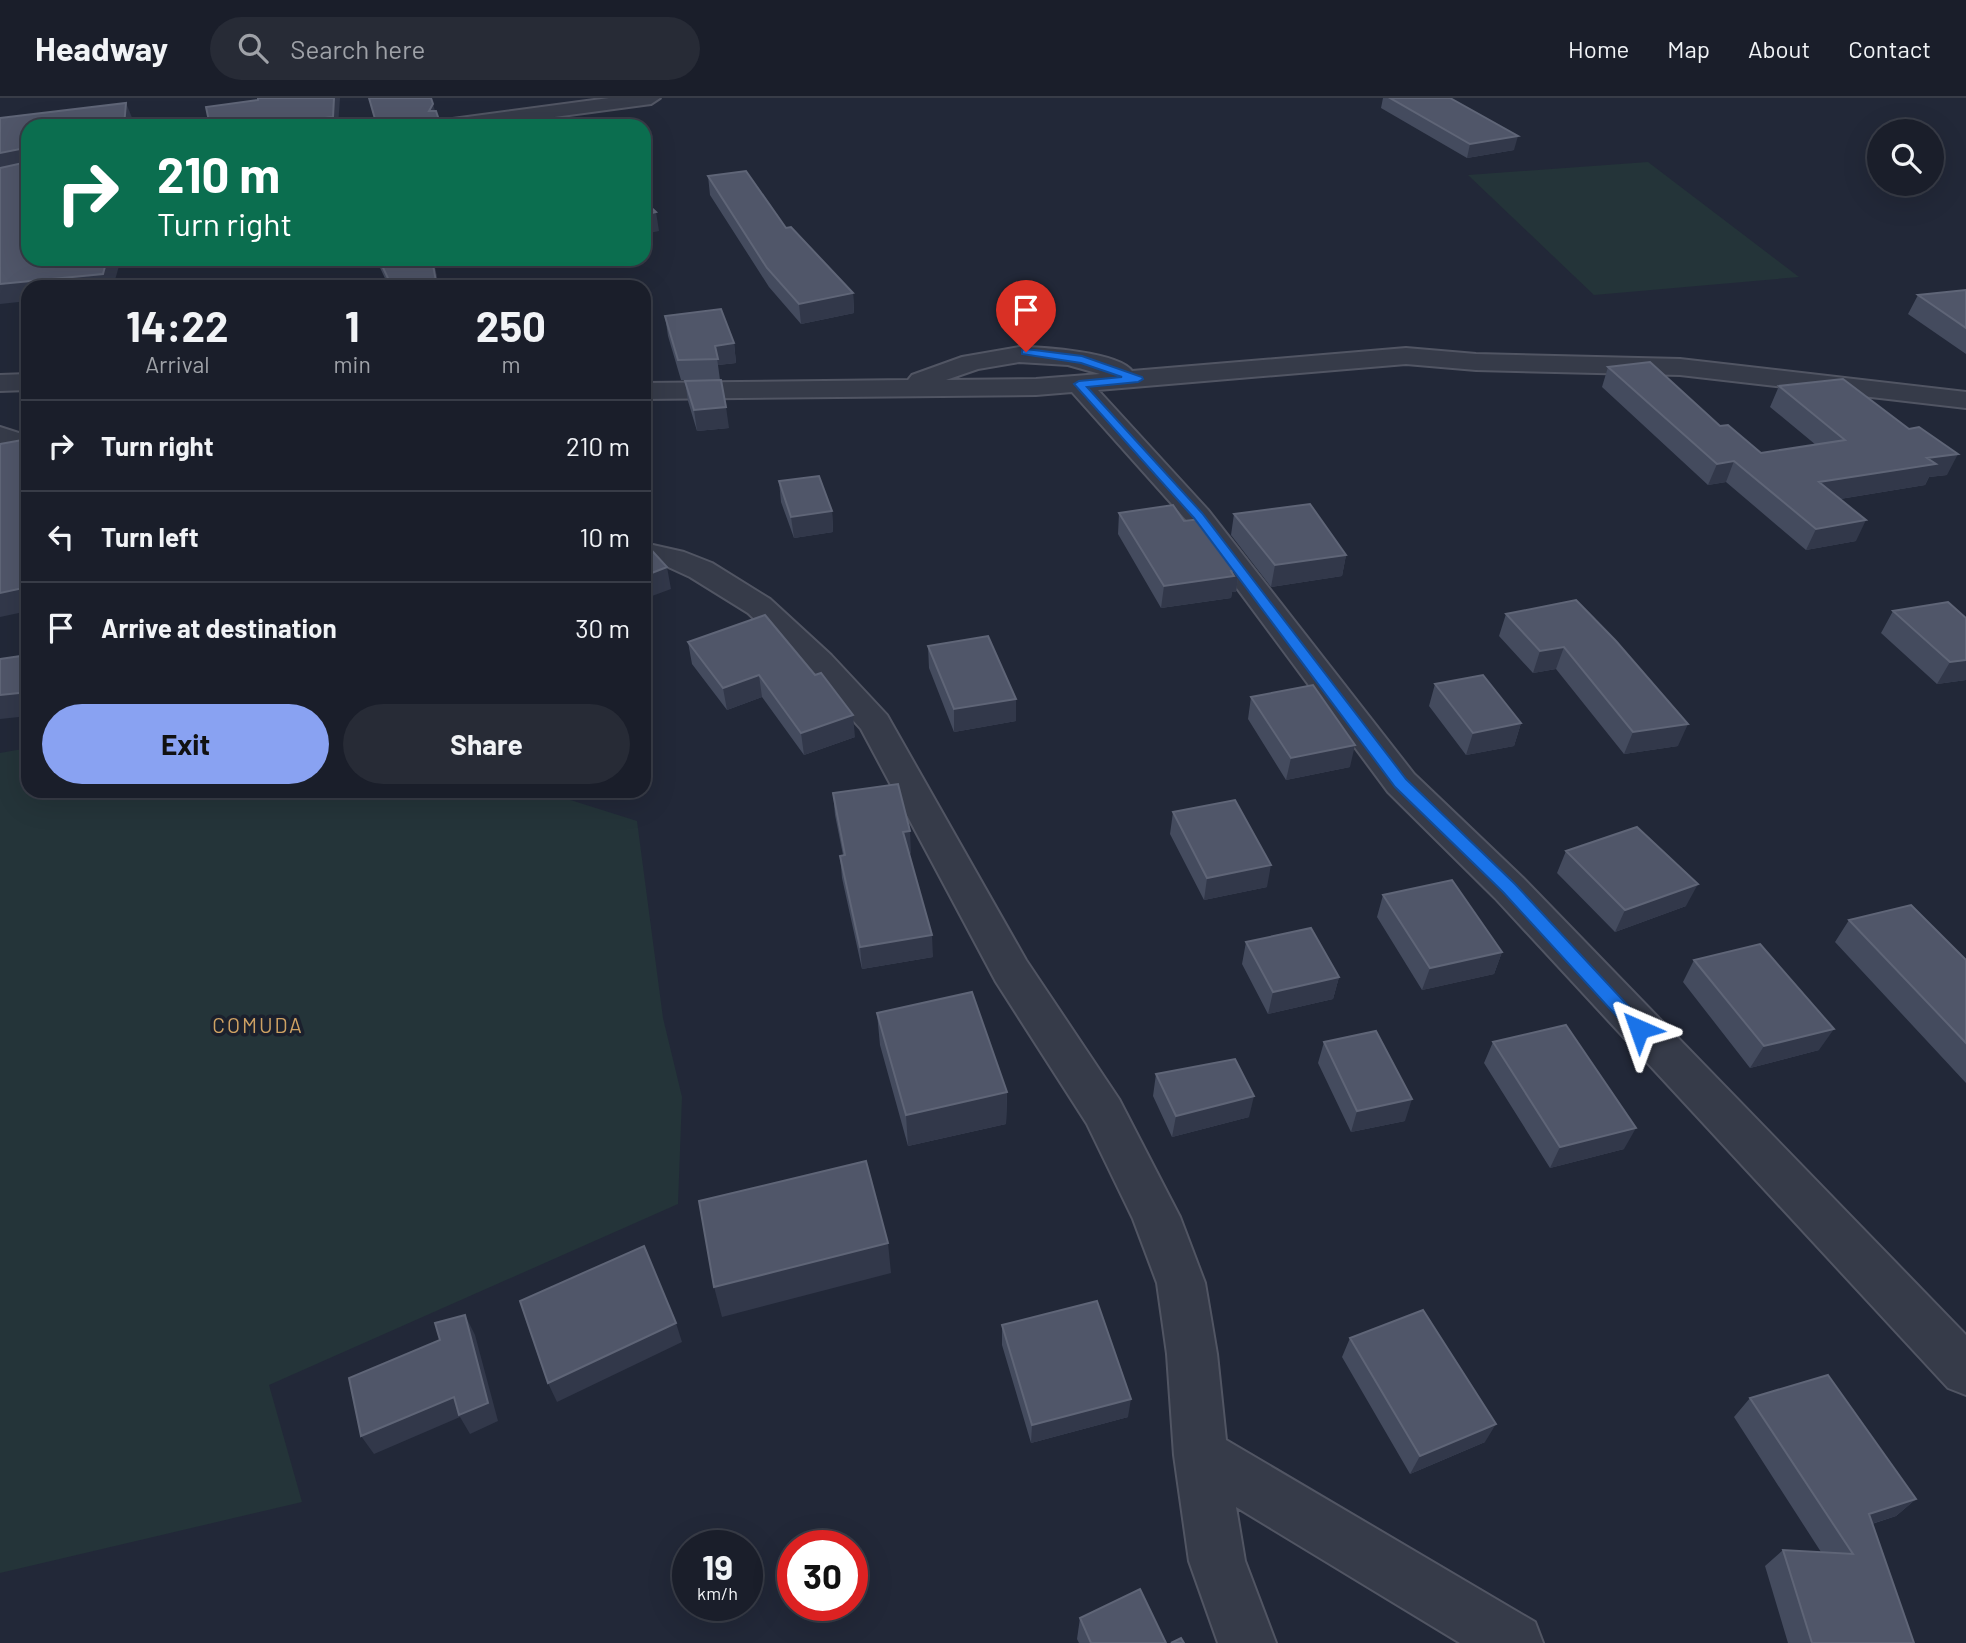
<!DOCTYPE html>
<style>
body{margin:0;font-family:Barlow,sans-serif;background:#272b36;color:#f1f3f6;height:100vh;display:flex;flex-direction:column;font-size:26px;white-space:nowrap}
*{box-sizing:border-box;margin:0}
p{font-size:23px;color:#9fa2a8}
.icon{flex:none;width:38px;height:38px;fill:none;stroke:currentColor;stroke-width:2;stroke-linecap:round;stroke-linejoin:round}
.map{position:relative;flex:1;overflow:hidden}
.side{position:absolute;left:21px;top:182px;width:630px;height:518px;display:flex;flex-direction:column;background:#1a1e2a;border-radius:21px;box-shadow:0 7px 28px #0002,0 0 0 2px #383c47}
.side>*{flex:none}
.hud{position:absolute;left:21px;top:21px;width:630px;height:147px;border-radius:21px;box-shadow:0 7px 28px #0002,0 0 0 2px #383c47;background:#0b6e4f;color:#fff;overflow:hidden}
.tools{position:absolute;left:1867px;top:21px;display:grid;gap:14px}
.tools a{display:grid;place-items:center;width:77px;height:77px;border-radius:50%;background:#1a1e2a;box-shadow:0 7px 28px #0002,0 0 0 2px #383c47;font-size:35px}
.speed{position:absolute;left:672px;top:1432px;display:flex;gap:14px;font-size:35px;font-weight:700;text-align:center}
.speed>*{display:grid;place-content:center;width:91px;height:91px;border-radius:50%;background:#1a1e2a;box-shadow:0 7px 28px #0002,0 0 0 2px #383c47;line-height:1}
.speed small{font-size:18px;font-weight:400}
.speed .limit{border:10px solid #d22;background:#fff;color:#111}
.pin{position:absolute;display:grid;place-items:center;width:60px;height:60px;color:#fff;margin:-72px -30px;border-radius:50% 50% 50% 0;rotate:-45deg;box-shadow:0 0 7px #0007}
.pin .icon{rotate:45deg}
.me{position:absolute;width:77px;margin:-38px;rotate:317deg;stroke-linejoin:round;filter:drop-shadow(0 0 5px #0008)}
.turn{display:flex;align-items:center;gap:24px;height:147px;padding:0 21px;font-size:32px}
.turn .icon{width:91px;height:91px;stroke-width:2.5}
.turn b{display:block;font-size:49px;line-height:60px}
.eta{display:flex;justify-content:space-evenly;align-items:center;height:119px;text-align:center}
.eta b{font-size:42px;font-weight:700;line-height:49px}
.action{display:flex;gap:14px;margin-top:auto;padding:14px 21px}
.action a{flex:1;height:80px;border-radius:42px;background:#89a2f2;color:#111;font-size:28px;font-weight:700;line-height:80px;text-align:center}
.action a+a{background:#272b36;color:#f1f3f6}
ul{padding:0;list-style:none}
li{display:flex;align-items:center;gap:21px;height:91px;padding:0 21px;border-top:2px solid #383c47}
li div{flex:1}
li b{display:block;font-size:26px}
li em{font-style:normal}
header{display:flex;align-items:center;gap:42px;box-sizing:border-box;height:98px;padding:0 35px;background:#1a1e2a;border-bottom:2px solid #383c47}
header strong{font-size:33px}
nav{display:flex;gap:38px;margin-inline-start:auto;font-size:24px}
.search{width:490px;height:63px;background:#272b36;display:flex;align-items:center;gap:18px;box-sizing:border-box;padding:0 24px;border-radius:38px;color:#9fa2a8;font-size:26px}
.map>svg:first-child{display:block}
.green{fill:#243439}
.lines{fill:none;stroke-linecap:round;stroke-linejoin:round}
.street-casing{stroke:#515563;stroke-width:4}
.street{fill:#363b49;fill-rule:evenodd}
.wall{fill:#444b5e}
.shaded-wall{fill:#32384a}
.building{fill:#505669;stroke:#5f6577;stroke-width:2}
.route{fill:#1a73e8;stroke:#114b97;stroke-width:2}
.labels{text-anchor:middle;stroke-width:7;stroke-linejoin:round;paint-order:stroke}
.neighbourhood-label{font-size:21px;letter-spacing:2px;fill:#cea163;stroke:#1b202d}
</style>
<header>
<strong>Headway</strong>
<div class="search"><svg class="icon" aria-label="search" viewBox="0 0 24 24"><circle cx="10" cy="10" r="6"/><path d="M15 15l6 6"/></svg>Search here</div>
<nav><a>Home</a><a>Map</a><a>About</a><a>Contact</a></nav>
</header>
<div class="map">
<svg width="1966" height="1545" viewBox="0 0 1966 1545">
<rect width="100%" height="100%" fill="#222838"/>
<path class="green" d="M 1648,64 L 1799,179 L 1594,197 L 1468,77 Z
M 28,650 L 28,693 L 542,693 L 637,723 L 663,920 L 682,999 L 678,1106 L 269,1287 L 302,1404 L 0,1475 L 0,655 Z"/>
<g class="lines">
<g class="street-casing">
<path id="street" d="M 609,0 L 660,0 L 651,6 L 488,28 L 435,28 L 445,22 Z
M 1019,249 C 1042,249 1119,254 1132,273 L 1406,250 L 1476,256 L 1680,261 L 1966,294 L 1966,310 L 1680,277 L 1476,272 L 1406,266 L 1098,292 L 1208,412 L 1414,676 L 1523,780 L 1966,1237 L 1966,1297 L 1948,1290 L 1495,800 L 1388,694 L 1188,424 L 1072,294 L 1036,297 L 644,301 L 644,285 L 908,282 L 912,277 L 962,259 ZM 1019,264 L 1068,267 L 1100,276 L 1036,281 L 946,282 L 978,271 Z
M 28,276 L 28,292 L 0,293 L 0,277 Z
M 0,329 L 28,338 L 28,356 L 0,347 Z
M 644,445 L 684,454 L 712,465 L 770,501 L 831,557 L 887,617 L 1026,862 L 1119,1001 L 1180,1119 L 1205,1185 L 1217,1256 L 1226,1342 L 1535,1524 L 1543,1545 L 1460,1545 L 1236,1409 L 1245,1463 L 1276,1545 L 1218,1545 L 1189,1463 L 1174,1357 L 1167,1256 L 1157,1185 L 1133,1121 L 1087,1026 L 996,884 L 861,631 L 807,571 L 748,515 L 690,479 L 664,467 L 644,463 Z"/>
</g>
<use href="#street" class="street"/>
</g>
<path class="wall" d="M 1383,0 L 1450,0 L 1514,52 L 1467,60 L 1381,10 Z
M 708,78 L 786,130 L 853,195 L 854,215 L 801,226 L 769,189 L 710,97 Z
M 376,161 L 433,161 L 439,189 L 389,189 Z
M 1966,192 L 1966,256 L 1908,216 L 1918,197 Z
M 665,218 L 734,245 L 736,265 L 718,267 L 720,282 L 681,282 L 668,238 Z
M 1608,269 L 1720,328 L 1761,355 L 1816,347 L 1770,309 L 1779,288 L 1947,377 L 1929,379 L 1925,387 L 1840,401 L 1856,443 L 1806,452 L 1726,384 L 1708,387 L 1602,289 Z
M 685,283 L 729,330 L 697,333 L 688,303 Z
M 779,383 L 832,413 L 833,434 L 794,440 L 781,404 Z
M 1119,415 L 1184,423 L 1239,472 L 1236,494 L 1232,494 L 1231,500 L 1161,510 L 1118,436 Z
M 1234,416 L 1346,457 L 1342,478 L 1271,489 L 1231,437 Z
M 1893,513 L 1966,520 L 1966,582 L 1937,586 L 1881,535 Z
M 1506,516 L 1616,543 L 1678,648 L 1624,656 L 1556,571 L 1533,575 L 1499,538 Z
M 765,517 L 855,639 L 804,657 L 762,599 L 727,612 L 692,566 L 688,544 Z
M 928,548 L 1016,623 L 954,634 L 929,570 Z
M 1435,586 L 1521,625 L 1514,648 L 1466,657 L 1429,608 Z
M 1251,599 L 1350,669 L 1286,682 L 1248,621 Z
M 833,695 L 911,755 L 909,756 L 933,859 L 862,871 L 842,780 L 840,758 L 843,757 L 835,717 Z
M 1173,714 L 1267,789 L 1204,802 L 1170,736 Z
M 1566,753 L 1686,808 L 1615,834 L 1557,775 Z
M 1383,797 L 1502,854 L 1494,876 L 1422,892 L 1377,819 Z
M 1849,822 L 1966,862 L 1966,985 L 1835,844 Z
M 1246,844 L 1339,879 L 1333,901 L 1268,916 L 1242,866 Z
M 1694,862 L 1819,952 L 1750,970 L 1683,884 Z
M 877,915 L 1007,994 L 1006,1026 L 908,1048 L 880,947 Z
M 1324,944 L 1405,1023 L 1351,1034 L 1318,965 Z
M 1493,944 L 1624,1051 L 1550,1070 L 1484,965 Z
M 1156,976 L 1249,1019 L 1172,1039 L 1153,998 Z
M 1002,1227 L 1128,1319 L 1031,1345 L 1002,1247 Z
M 1350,1240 L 1485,1344 L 1410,1376 L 1342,1259 Z
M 1750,1300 L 1916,1401 L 1896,1418 L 1872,1426 L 1914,1545 L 1788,1545 L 1765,1468 L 1783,1452 L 1821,1454 L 1734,1319 Z
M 1080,1520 L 1166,1545 L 1079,1545 L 1077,1541 Z"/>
<path class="shaded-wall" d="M 334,0 L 340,0 L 338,28 L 283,28 L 282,25 Z
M 126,5 L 133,22 L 132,28 L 124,28 Z
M 433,6 L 438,23 L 429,13 Z
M 1518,38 L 1514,52 L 1467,60 L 1470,46 Z
M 20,51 L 28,68 L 0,74 L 0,55 Z
M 656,114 L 659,133 L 644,136 L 644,117 Z
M 107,161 L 121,161 L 113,189 L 28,189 L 28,203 L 0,206 L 0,186 Z
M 432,161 L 435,169 L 439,189 L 437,189 Z
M 853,195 L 854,215 L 801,226 L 799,206 Z
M 734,245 L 736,265 L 718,267 L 715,248 Z
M 726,309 L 729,330 L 697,333 L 694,312 Z
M 1958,356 L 1947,377 L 1929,379 L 1925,387 L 1809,406 L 1819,384 L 1927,360 Z
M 1734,363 L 1726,384 L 1708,387 L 1717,366 Z
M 832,413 L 833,434 L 794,440 L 791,419 Z
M 1866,422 L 1856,443 L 1806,452 L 1816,431 Z
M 1346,457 L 1342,478 L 1271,489 L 1275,467 Z
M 667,469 L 671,491 L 644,501 L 644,478 Z
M 1239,472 L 1236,494 L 1232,494 L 1231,500 L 1161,510 L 1164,488 Z
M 28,489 L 28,513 L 0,519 L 0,495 Z
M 1564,549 L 1556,571 L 1533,575 L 1540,553 Z
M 1966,562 L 1966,582 L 1937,586 L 1950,564 Z
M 759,577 L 762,599 L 727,612 L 723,590 Z
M 28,594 L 28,618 L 0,621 L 0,597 Z
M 1016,601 L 1016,623 L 954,634 L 954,611 Z
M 853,617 L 855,639 L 804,657 L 801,635 Z
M 1521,625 L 1514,648 L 1466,657 L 1473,635 Z
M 1688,626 L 1678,648 L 1624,656 L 1633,634 Z
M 1355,647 L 1350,669 L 1286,682 L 1291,660 Z
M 910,733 L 911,755 L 904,756 L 903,734 Z
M 1271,767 L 1267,789 L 1204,802 L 1207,780 Z
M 1698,786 L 1686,808 L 1615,834 L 1625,812 Z
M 932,837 L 933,859 L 862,871 L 860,849 Z
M 1502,854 L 1494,876 L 1422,892 L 1430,870 Z
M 1339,879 L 1333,901 L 1268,916 L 1273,894 Z
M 1834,931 L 1819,952 L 1750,970 L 1764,948 Z
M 1007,994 L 1006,1026 L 908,1048 L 906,1017 Z
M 1254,998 L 1249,1019 L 1172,1039 L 1176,1018 Z
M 1412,1001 L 1405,1023 L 1351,1034 L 1357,1013 Z
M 1636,1030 L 1624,1051 L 1550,1070 L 1560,1049 Z
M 888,1145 L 891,1175 L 722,1219 L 714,1189 Z
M 465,1217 L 475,1237 L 498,1323 L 470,1336 L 460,1319 L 374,1356 L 361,1338 Z
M 676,1225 L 682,1244 L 557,1304 L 548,1285 Z
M 1131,1301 L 1128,1319 L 1031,1345 L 1032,1327 Z
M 1496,1326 L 1485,1344 L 1410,1376 L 1420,1358 Z
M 1916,1401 L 1896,1418 L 1849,1433 L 1869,1416 Z"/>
<path class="building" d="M 258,0 L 334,0 L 333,19 L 282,25 L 283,28 L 210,28 L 206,9 L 258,2 Z
M 369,0 L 431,0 L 433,6 L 429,13 L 436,13 L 441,28 L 377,28 Z
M 1390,0 L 1450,0 L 1518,38 L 1470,46 Z
M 126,5 L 124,28 L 28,28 L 28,161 L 107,161 L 103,176 L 0,186 L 0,70 L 23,65 L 23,54 L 20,51 L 0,55 L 0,20 Z
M 746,73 L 786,130 L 791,129 L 853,195 L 799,206 L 767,170 L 708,78 Z
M 644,103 L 656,114 L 644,117 Z
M 379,161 L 432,161 L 437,189 L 392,189 Z
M 1966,192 L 1966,230 L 1918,197 Z
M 721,211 L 734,245 L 715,248 L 718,261 L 678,262 L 665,218 Z
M 1650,264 L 1720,328 L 1728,327 L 1761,355 L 1845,342 L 1779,288 L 1843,281 L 1909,331 L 1919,329 L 1958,356 L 1927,360 L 1936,366 L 1819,384 L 1866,422 L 1816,431 L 1734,363 L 1717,366 L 1608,269 Z
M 721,282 L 726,309 L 694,312 L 685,283 Z
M 28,341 L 28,489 L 0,495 L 0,346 Z
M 819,378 L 832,413 L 791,419 L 779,383 Z
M 1310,406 L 1346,457 L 1275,467 L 1234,416 Z
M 1173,407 L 1184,423 L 1201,421 L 1239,472 L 1231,473 L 1234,478 L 1164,488 L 1119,415 Z
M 644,445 L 645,445 L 667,469 L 644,478 Z
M 1576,502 L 1616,543 L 1688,626 L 1633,634 L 1564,549 L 1540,553 L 1506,516 Z
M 1948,504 L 1966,520 L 1966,562 L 1950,564 L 1893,513 Z
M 765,517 L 815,577 L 821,575 L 853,617 L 801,635 L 759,577 L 723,590 L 688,544 Z
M 988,538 L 1016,601 L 954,611 L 928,548 Z
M 28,557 L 28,594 L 0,597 L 0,561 Z
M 1483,577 L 1521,625 L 1473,635 L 1435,586 Z
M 1313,587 L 1355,647 L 1291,660 L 1251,599 Z
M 898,686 L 910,733 L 903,734 L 932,837 L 860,849 L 840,758 L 845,757 L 833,695 Z
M 1235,702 L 1271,767 L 1207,780 L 1173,714 Z
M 1637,729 L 1698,786 L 1625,812 L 1566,753 Z
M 1452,782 L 1502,854 L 1430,870 L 1383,797 Z
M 1911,807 L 1966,862 L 1966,945 L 1849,822 Z
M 1311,830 L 1339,879 L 1273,894 L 1246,844 Z
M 1760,846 L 1834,931 L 1764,948 L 1694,862 Z
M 972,894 L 1007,994 L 906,1017 L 877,915 Z
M 1566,927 L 1636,1030 L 1560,1049 L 1493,944 Z
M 1376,933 L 1412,1001 L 1357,1013 L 1324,944 Z
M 1235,961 L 1254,998 L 1176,1018 L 1156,976 Z
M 866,1063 L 888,1145 L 714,1189 L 699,1103 Z
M 644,1148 L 676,1225 L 548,1285 L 520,1203 Z
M 1097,1203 L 1131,1301 L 1032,1327 L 1002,1227 Z
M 1423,1212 L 1496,1326 L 1420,1358 L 1350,1240 Z
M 465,1217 L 488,1305 L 459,1317 L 454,1299 L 361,1338 L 349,1280 L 440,1242 L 435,1225 Z
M 1828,1277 L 1916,1401 L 1869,1416 L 1914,1545 L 1812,1545 L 1783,1452 L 1853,1456 L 1750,1300 Z
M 1140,1491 L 1166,1545 L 1091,1545 L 1080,1520 Z
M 1181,1540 L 1184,1545 L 1171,1545 Z"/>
<path class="route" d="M 1026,251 L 1082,258 L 1142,279 L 1143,281 L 1138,284 L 1087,289 L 1202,415 L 1406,681 L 1515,786 L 1645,926 L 1648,931 L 1645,936 L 1633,936 L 1503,794 L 1395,689 L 1194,420 L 1074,286 L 1079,283 L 1122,279 L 1081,265 L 1022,256 L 1022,252 Z"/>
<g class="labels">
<g class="neighbourhood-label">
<text x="258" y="935">COMUDA</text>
</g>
</g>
</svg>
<div class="tools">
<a><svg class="icon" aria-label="search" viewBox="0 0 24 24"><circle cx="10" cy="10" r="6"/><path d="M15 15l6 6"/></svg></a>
</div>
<div class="speed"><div>19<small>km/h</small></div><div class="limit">30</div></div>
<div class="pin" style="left:1026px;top:254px;background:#d93025"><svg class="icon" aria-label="arrive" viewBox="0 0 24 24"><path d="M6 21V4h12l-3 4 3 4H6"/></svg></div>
<svg class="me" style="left:1639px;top:931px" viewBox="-20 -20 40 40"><path d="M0-17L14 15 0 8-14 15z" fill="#1a73e8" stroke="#fff" stroke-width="4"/></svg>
<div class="hud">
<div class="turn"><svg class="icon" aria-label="right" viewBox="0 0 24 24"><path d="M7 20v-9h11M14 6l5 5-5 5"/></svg><div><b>210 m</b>Turn right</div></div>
</div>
<section class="side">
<div class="eta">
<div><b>14:22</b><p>Arrival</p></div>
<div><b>1</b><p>min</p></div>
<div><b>250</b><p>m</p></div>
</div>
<ul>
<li><svg class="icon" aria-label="right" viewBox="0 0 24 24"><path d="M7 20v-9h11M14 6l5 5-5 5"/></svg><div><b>Turn right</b></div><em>210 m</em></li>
<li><svg class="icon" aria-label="left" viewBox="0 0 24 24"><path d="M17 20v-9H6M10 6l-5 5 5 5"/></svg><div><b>Turn left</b></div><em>10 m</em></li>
<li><svg class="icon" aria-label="arrive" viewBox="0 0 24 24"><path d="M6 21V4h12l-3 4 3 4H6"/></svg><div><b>Arrive at destination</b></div><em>30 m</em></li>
</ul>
<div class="action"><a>Exit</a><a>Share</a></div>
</section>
</div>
